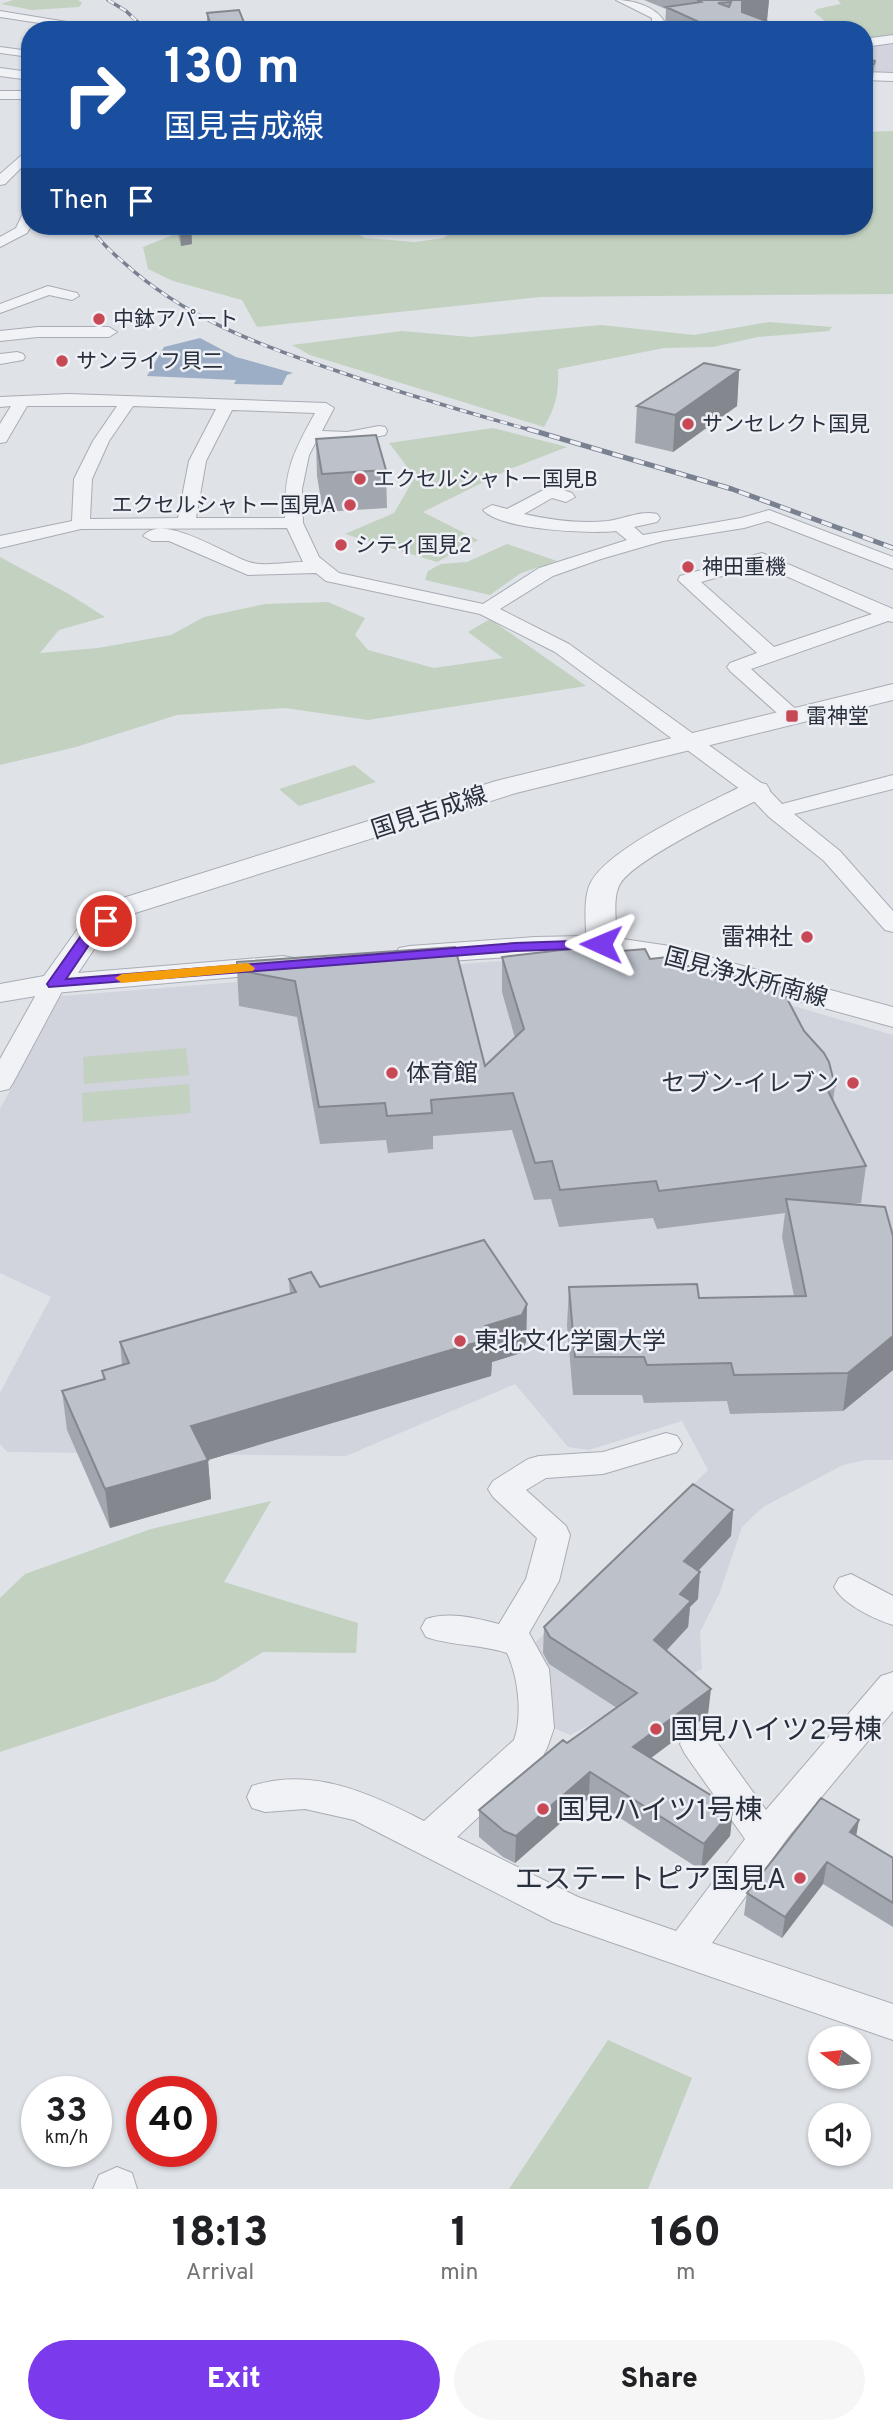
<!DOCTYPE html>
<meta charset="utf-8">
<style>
body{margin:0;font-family:Overpass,"Noto Sans JP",sans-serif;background:#f6f6f6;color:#202124;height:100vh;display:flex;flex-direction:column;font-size:26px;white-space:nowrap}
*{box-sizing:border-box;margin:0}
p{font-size:23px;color:#757577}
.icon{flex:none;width:38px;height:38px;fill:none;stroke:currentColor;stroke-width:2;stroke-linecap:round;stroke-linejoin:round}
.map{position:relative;height:2189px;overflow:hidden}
.side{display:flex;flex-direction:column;background:#fff;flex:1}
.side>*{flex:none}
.banner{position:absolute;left:21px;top:21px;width:852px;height:214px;border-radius:28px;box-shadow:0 2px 5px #0004;background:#1a4fa0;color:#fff;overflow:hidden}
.needle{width:46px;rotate:285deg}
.tools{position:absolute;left:808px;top:2026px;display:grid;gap:14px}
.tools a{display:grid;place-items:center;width:63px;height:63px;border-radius:50%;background:#fff;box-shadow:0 2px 5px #0004;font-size:35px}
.speed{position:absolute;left:21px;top:2076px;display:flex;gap:14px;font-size:35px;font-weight:700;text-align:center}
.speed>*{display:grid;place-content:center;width:91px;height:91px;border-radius:50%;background:#fff;box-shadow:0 2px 5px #0004;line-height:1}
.speed small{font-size:18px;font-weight:400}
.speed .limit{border:10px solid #d22;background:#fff;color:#111}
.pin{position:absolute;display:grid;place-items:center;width:60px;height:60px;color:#fff;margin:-30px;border:4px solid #fff;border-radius:50%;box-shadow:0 2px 7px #0007}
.me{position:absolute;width:77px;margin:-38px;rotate:271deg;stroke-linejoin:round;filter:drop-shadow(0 0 5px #0008)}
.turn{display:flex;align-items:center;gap:24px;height:147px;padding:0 28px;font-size:32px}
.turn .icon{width:91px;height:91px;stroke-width:2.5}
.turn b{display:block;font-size:49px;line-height:60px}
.then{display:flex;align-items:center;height:66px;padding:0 28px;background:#0003;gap:14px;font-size:26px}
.eta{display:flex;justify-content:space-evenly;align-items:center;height:119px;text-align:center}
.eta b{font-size:42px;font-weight:800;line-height:49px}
.button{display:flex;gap:14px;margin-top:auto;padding:14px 28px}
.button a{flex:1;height:80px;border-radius:42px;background:#7c3aed;color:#fff;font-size:28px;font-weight:800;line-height:80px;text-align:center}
.button a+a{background:#f6f6f6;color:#202124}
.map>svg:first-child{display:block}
.built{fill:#d1d4dc}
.green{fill:#c3d1c0}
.water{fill:#9baec6}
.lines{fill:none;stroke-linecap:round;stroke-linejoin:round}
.minor-casing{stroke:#a8acb4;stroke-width:2}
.tertiary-casing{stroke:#a8acb4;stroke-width:2}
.minor{fill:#f1f2f6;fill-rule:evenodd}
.tertiary{fill:#f1f2f6;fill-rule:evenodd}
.rail-far1-casing{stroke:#798090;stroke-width:3.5}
.rail-casing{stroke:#798090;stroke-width:5}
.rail-far1{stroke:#eef0f5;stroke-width:2.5;stroke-dasharray:7;stroke-linecap:butt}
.rail{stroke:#eef0f5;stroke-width:3.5;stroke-dasharray:11;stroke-linecap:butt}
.wall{fill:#a2a6ae}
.shaded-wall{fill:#84878d}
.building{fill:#bcc1ca;stroke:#84878d;stroke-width:2;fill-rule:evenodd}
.route{fill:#7c3aed;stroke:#51269a;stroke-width:2}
.slow{fill:#f59e0b}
.poi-dot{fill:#c74955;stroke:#eef0f5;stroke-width:2.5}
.labels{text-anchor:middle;stroke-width:5;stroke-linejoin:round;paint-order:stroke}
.far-poi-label{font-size:21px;fill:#282f3d;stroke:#eef0f5;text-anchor:start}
.street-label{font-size:24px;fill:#282f3d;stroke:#eef0f5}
.poi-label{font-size:24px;fill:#282f3d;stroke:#eef0f5;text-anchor:end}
.near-poi-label{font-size:28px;fill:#282f3d;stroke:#eef0f5;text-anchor:start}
</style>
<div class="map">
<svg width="893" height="2189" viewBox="0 0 893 2189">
<rect width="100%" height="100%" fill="#dfe2e7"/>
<path class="built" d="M 893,42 L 893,73 L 865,73 L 864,47 Z
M 563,956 L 776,1001 L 893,1035 L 893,1460 L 866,1460 L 843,1465 L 763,1507 L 742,1527 L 720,1592 L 700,1632 L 702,1669 L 570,1735 L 545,1724 L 536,1642 L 708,1470 L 682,1421 L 589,1450 L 568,1447 L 515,1384 L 346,1456 L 7,1452 L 0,1444 L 0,1393 L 51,1297 L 0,1273 L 0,1109 L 61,996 Z"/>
<path class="green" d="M 13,0 L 78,0 L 82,3 L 79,7 L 32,10 L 1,4 Z
M 838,0 L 893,0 L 893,35 L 868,39 L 865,38 L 864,30 L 817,30 L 806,24 L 826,22 L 814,12 L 817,9 L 841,4 Z
M 645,22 L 645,30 L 481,30 L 479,28 L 497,25 L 506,30 Z
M 893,131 L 893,294 L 540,297 L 257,327 L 242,300 L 173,281 L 148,269 L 143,247 L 195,226 L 340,226 L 365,238 L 415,242 L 444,238 L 459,226 L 864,226 L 865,132 Z
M 769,322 L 832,327 L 829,331 L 758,337 L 713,347 L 664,348 L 558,369 C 559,392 556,407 544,427 L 310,355 L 292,345 L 402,331 L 471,337 L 601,325 L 694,335 Z
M 493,428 L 567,447 L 510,469 L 423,512 L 478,540 L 437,562 L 345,534 L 394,513 L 415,477 L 389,443 Z
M 507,544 L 557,561 L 521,573 L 490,595 L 425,580 L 428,571 L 441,564 L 467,562 Z
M 0,557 L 67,593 L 105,617 L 59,630 L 40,653 L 98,648 L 171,635 L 204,617 L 265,604 L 328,602 L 365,618 L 355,635 L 368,650 L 434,668 L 503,658 L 468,632 L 490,619 L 586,686 L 368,720 L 285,708 L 177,715 L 76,747 L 0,765 Z
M 354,765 L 376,782 L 299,806 L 279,789 Z
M 186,1048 L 189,1075 L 84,1084 L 83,1057 Z
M 189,1084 L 191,1113 L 83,1122 L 82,1093 Z
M 271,1501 L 224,1582 L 358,1623 L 356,1653 L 263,1652 L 215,1681 L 0,1752 L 0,1598 L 25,1574 L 151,1529 Z
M 608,2040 L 692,2078 L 648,2189 L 509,2189 Z"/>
<path class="water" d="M 200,338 L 236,357 L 293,373 L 287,375 L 282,385 L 234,384 L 236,380 L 147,376 L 164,347 Z"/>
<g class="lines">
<g class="minor-casing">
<path id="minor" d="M 616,0 C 632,0 655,6 664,21 L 662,30 L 651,30 L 652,18 Z
M 0,11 L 79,24 L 85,30 L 0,17 Z
M 0,47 L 30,51 L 30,57 L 0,53 Z
M 0,91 L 30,91 L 30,99 L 0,99 Z
M 30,148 L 30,159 L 5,184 L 0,185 L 0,174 Z
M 30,208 L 31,226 L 27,233 L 0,247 L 0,237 L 16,228 L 25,209 Z
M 48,286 L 77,293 L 79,296 L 72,300 L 49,295 L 0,313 L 0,304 Z
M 38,327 L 109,327 L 117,332 L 109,337 L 38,337 L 0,341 L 0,331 Z
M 17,352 L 23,354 L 25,357 L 23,360 L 0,364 L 0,354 Z
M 68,394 L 326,403 L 334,408 L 322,431 L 347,432 L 379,426 L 385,427 L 387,431 L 385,435 C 361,440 341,442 317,440 L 309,455 L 302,489 L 303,523 L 319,557 L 339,573 L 483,604 L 539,568 L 627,540 L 616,531 C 589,534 501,530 483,510 L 492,505 L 507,509 L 551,486 L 572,493 L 575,497 L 566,502 L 552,498 L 524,514 C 551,520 580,524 608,521 C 623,519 642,510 657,514 L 660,518 L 657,522 L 634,527 L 643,535 L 741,518 L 769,510 L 893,557 L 893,569 L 768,521 L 744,528 L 663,541 L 601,559 L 553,576 L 500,609 L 569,644 L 764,785 L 782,804 L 893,775 L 893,789 L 794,814 L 840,851 L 893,911 L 893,932 L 885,930 L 824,861 L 769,817 L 748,795 L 555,652 L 480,614 L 326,581 L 316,573 L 248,575 L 169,541 L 152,541 L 143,536 C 163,512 226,555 249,562 C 264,567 287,562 303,562 L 287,528 L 81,529 L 0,548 L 0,536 L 72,521 L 74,479 L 93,441 L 117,406 L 27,406 L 6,442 L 0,443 L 0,424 L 11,406 L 0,407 L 0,397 ZM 133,406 L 216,409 L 189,461 L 178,518 L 90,519 L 92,479 L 109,441 ZM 232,410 L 315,413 C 293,453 284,470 285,518 L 196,518 L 206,461 Z
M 762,553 L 893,609 L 893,622 L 888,621 L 751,669 L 800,713 L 803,717 L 800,721 L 786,721 L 730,671 L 727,667 L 730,663 L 757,653 L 678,580 L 680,576 ZM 761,565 L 872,614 L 774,647 L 701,582 Z
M 54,977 L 63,979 L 66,984 L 13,1083 L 9,1089 L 0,1091 L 0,1059 L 42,984 L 45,979 Z
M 666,1433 L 677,1436 L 682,1444 L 677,1452 L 603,1474 L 546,1478 L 526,1490 L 566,1526 L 570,1535 L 559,1581 L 529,1633 L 549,1669 L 554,1728 L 547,1748 L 542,1758 L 457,1837 L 578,1897 L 676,1931 L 745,1839 L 685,1754 L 680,1744 L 685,1734 L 698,1730 L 711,1734 L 766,1810 L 881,1676 L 893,1672 L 893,1711 L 789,1836 L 712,1943 L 893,2004 L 893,2040 L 553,1922 L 354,1820 L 305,1809 L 265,1812 L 252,1808 L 247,1797 L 252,1786 C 312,1766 372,1794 424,1821 L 514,1740 C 523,1715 518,1676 507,1653 C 479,1644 452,1646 426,1637 L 421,1628 L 426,1619 C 449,1611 476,1618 499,1624 L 526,1579 L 537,1538 L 493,1497 L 488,1489 L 493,1481 L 528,1459 L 539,1456 L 603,1452 Z
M 851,1574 L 893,1596 L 893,1625 C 874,1619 844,1605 834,1587 L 839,1578 Z
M 117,2167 L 132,2173 L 137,2189 L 93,2189 L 99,2175 Z"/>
</g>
<g class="tertiary-casing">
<path id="tertiary" d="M 893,35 L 893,43 L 864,47 L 864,39 Z
M 0,68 L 30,72 L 30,80 L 0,76 Z
M 864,72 L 893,73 L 893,81 L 864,80 Z
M 893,684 L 893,700 L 516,793 L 132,914 L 101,939 L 78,973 L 283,956 L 294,958 L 298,965 L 294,972 L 54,993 L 0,1002 L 0,984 L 44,976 L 79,927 L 110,902 L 496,781 Z
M 756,782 L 766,784 L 770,790 L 766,796 C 737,810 634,859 620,884 C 612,898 617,922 616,938 L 670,946 L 893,1007 L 893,1027 L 657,962 C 574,949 493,958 410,964 L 399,962 L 395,955 L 399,948 L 410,946 L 535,937 L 586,936 C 586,920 583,897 591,882 C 612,845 707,804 746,784 Z"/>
</g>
<use href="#minor" class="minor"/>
<use href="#tertiary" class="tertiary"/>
<g class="rail-far1-casing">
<path id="rail-far1" d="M 108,0 L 126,11 L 146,30
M 90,226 C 98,240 110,251 122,261 C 184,318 261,346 340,372 C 404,394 469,413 534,431"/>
</g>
<g class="rail-casing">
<path id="rail" d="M 528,429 L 732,489 L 893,548"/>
</g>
<use href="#rail-far1" class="rail-far1"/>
<use href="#rail" class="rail"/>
</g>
<path class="wall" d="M 644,0 L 769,0 L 767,20 L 765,20 L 790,30 L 666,30 L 665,29 L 666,9 Z
M 207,13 L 247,30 L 207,30 Z
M 864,57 L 875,61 L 872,87 L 864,87 Z
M 176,226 L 191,226 L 192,244 L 181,246 Z
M 739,370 L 737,406 L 673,452 L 635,443 L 637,406 Z
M 316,439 L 386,470 L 387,508 L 323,512 L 317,476 Z
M 455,947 L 485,1066 L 515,1038 L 502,992 L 502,957 L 650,959 L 673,968 L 702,972 L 741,984 L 763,989 L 804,1031 L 835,1086 L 833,1102 L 866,1166 L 861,1203 L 851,1204 L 893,1236 L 893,1370 L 843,1411 L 730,1414 L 727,1401 L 644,1403 L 642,1395 L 573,1395 L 567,1325 L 569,1287 L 699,1298 L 794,1296 L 782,1237 L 785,1213 L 657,1229 L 653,1218 L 559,1227 L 551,1199 L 534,1200 L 512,1130 L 433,1136 L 433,1149 L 388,1153 L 386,1140 L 320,1144 L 297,1017 L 239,1006 L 237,970 Z
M 289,1279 L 320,1287 L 527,1304 L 526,1342 L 521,1353 L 492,1362 L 491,1376 L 208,1460 L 211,1499 L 110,1528 L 67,1430 L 62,1391 L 103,1379 L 102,1371 L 122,1365 L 120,1342 L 290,1294 Z
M 733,1510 L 731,1536 L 698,1571 L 698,1599 L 690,1607 L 688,1627 L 667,1650 L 708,1715 L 651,1758 L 733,1809 L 730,1836 L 701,1870 L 589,1798 L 515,1863 L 503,1857 L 479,1837 L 479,1810 L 567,1743 L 617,1708 L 549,1664 L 543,1653 L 544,1627 Z
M 859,1820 L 856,1835 L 893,1858 L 893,1927 L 823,1884 L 782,1938 L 744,1915 L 747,1893 Z"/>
<path class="shaded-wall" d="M 748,0 L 769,0 L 767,20 L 740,23 L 742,1 Z
M 180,226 L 191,226 L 192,244 L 181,246 Z
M 739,370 L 737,406 L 673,452 L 675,415 Z
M 527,1304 L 526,1342 L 521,1353 L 492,1362 L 491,1376 L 208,1460 L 211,1499 L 110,1528 L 105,1489 L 191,1426 Z
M 893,1336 L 893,1370 L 843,1411 L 848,1373 Z
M 733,1510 L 731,1536 L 682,1588 L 684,1561 Z
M 700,1572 L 698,1599 L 690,1607 L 688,1627 L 652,1666 L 654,1640 L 680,1594 Z
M 711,1689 L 708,1715 L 631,1773 L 633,1747 Z
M 590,1772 L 589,1798 L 515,1863 L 516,1836 Z
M 733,1809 L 730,1836 L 701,1870 L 704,1844 Z
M 859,1820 L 855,1842 L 850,1832 Z
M 827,1862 L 823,1884 L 782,1938 L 785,1917 Z"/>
<path class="building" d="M 697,0 L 748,0 L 742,1 L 742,12 L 790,30 L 712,30 L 712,28 L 666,7 L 701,2 ZM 731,2 L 729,7 L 718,3 Z
M 239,10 L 247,30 L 212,30 L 207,13 Z
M 864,57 L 875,61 L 874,64 L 864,64 Z
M 704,363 L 739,370 L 675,415 L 637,406 Z
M 376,435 L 386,470 L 322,474 L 316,439 Z
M 596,946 L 621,951 L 645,949 L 650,959 L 668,957 L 673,968 L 698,965 L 702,972 L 717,971 L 722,979 L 737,976 L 741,984 L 760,982 L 763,989 L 781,987 L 804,1031 L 824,1053 L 829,1062 L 835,1086 L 826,1087 L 866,1166 L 659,1191 L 656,1181 L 560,1190 L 552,1161 L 535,1163 L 513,1093 L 431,1100 L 432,1113 L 387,1116 L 385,1103 L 319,1107 L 295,981 L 237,970 L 237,962 L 455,947 L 485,1066 L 524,1029 L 502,957 Z
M 786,1199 L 885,1207 L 893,1236 L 893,1336 L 848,1373 L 734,1375 L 731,1363 L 647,1365 L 644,1357 L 575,1357 L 569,1287 L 697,1284 L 699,1298 L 806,1296 Z
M 484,1240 L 527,1304 L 522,1315 L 485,1326 L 492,1338 L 191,1426 L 208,1460 L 105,1489 L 62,1391 L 105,1379 L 102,1371 L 129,1363 L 120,1342 L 296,1292 L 289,1279 L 311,1272 L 320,1287 Z
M 693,1484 L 733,1510 L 684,1561 L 700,1572 L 680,1594 L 691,1601 L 654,1640 L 711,1689 L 633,1747 L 733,1809 L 704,1844 L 590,1772 L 516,1836 L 504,1831 L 479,1810 L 563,1740 L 567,1743 L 637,1693 L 550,1637 L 544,1627 Z
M 821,1798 L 859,1820 L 850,1832 L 893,1858 L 893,1903 L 827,1862 L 785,1917 L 747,1893 Z"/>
<path class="route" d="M 106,916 L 113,921 L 95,936 L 66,979 L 515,943 L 601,940 L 608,944 L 601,948 L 515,951 L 49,987 L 47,984 L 85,930 Z"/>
<path class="slow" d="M 248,963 L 255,968 L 253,971 L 122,983 L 115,978 L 122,974 Z"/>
<g class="poi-dot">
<circle cx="99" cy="319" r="7"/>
<circle cx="62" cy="361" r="7"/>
<circle cx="688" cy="424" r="7"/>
<circle cx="360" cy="479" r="7"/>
<circle cx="350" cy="505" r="7"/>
<circle cx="341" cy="545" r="7"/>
<circle cx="688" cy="567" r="7"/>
<rect x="785" y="709" width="14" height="14" rx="3.5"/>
<circle cx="807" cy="937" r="7"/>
<circle cx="392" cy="1073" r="7"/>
<circle cx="853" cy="1083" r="7"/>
<circle cx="460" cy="1341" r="7"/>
<circle cx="656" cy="1729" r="7"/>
<circle cx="543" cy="1809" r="7"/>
<circle cx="800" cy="1878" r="7"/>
</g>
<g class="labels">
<g class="far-poi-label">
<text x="113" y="326">中鉢アパート</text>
<text x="76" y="368">サンライフ貝二</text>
<text x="702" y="431">サンセレクト国見</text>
<text x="374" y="486">エクセルシャトー国見B</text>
<text x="336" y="512" text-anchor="end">エクセルシャトー国見A</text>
<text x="355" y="552">シティ国見2</text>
<text x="702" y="574">神田重機</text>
<text x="806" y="723">雷神堂</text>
</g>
<g class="street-label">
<text transform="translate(429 812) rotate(-18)" y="8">国見吉成線</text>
<text transform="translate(746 977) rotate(15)" y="8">国見浄水所南線</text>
</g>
<g class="poi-label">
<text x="793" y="945">雷神社</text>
<text x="406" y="1081" text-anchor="start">体育館</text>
<text x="839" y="1091">セブン-イレブン</text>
<text x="474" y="1349" text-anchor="start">東北文化学園大学</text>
</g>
<g class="near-poi-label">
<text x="670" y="1739">国見ハイツ2号棟</text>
<text x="557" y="1819">国見ハイツ1号棟</text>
<text x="786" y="1888" text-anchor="end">エステートピア国見A</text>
</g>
</g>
</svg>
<div class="tools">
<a><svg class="needle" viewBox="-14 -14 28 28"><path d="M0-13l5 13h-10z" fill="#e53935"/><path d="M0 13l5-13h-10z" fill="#757577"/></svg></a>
<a><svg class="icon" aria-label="sound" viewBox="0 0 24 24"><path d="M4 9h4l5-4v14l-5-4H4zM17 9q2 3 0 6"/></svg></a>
</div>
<div class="speed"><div>33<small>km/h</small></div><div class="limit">40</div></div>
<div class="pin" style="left:106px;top:921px;background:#d93025"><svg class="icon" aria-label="arrive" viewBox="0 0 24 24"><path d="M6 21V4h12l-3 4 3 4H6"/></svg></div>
<svg class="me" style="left:601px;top:944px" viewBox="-20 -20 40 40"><path d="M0-17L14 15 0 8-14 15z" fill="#7c3aed" stroke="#fff" stroke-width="4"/></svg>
<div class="banner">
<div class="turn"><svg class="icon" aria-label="right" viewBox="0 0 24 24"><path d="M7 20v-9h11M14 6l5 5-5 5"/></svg><div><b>130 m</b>国見吉成線</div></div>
<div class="then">Then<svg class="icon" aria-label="arrive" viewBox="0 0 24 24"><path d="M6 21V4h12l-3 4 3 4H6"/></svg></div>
</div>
</div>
<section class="side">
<div class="eta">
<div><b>18:13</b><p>Arrival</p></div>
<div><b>1</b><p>min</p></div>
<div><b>160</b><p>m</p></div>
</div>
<div class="button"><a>Exit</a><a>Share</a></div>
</section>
